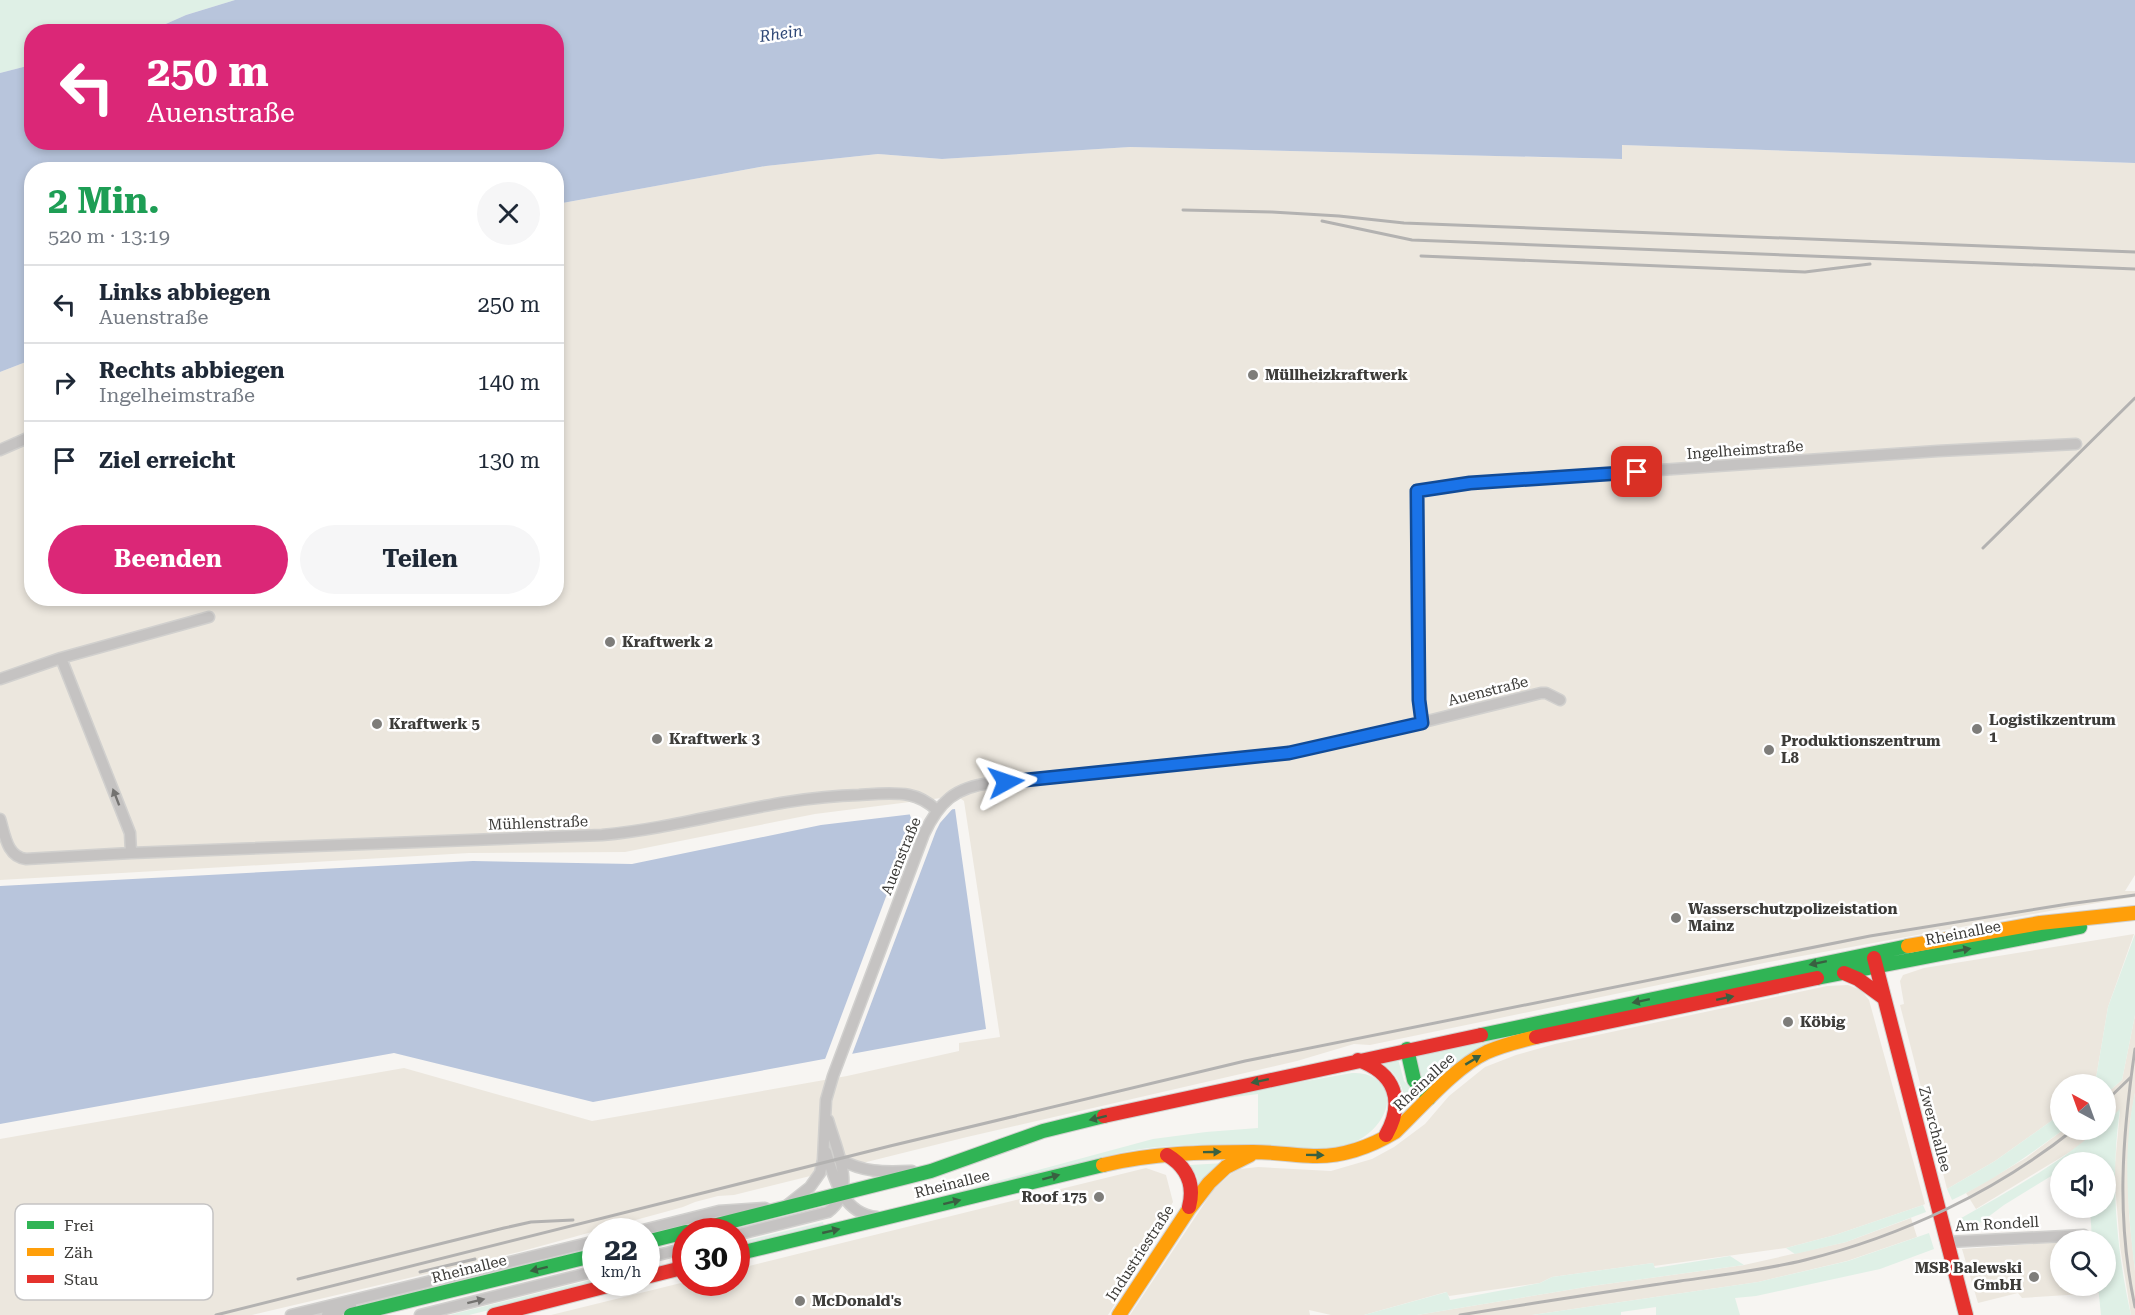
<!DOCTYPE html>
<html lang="de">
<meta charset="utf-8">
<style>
body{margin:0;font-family:"Roboto Serif",serif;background:#f6f6f7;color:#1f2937;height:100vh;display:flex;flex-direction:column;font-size:22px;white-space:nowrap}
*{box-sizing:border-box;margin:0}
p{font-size:20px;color:#747a83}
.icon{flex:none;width:33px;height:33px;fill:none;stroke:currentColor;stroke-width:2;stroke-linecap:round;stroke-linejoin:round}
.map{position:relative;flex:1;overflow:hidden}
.details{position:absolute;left:24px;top:162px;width:540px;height:444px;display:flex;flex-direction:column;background:#fff;border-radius:24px;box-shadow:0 3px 9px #0003}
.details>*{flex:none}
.hud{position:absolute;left:24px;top:24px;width:540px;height:126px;border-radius:24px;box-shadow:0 3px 9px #0003;background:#db2777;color:#fff;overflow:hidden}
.needle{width:39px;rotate:319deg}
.buttons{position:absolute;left:2050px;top:1074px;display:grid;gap:12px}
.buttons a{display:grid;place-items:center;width:66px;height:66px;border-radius:50%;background:#fff;box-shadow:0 3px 9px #0003;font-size:30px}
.speed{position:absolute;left:582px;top:1218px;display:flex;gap:12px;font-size:30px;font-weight:700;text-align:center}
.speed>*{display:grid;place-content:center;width:78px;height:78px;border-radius:50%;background:#fff;box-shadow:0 3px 9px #0003;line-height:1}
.speed small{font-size:15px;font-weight:400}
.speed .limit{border:9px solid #d22;background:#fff;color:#111}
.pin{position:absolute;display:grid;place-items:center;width:51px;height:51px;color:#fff;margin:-26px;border-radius:12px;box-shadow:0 3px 9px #0006}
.me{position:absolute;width:66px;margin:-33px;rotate:85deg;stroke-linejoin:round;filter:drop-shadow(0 0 4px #0008)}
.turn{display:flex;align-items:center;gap:21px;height:126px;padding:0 24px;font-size:27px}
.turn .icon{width:78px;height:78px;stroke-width:2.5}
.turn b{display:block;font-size:42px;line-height:51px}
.round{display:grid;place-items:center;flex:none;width:63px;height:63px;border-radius:32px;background:#f6f6f7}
.overview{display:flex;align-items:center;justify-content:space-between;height:102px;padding:0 24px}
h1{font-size:36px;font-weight:700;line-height:45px;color:#1e9e55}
.button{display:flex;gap:12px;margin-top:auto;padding:12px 24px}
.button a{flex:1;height:69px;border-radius:36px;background:#db2777;color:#fff;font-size:24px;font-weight:700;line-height:69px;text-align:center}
.button a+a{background:#f6f6f7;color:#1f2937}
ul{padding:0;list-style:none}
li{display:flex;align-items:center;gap:18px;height:78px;padding:0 24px;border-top:2px solid #e0e1e3}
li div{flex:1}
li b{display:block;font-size:22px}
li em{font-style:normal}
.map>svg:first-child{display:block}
.built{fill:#ece7de}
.green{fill:#dff0e6}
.water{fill:#b8c5dc}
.pier{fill:#f7f5f2}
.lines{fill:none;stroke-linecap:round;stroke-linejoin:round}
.street-casing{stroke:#d1d0ce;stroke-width:13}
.fast-casing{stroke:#d1d0ce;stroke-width:16}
.slow-casing{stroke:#d1d0ce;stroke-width:16}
.jam-casing{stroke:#d1d0ce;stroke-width:16}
.street{stroke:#c5c3c2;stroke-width:10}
.fast{stroke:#30b455;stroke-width:14}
.slow{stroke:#ff9f0a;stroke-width:14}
.jam{stroke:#e5322d;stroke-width:14}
.rail{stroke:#b3b2b1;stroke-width:3}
.oneway{fill:#737270}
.oneway2{fill:#396041}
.route-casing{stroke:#114b97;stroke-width:15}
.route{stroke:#1a73e8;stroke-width:10}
.poi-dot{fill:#7e7d7a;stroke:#fff;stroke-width:2}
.labels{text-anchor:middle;stroke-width:5;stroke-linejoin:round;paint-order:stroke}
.poi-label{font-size:15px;font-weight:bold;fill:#3d3c39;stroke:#fff;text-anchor:start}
.street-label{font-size:15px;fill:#3d3c39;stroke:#fff}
.water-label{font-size:16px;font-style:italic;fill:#304977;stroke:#fff}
.key{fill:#fff;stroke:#c5c4c4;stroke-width:1.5}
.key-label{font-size:16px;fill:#3d3c39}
</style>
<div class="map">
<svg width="2135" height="1315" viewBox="0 0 2135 1315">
<rect width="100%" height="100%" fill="#f7f5f2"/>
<path class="built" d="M 1621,145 L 2135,163 L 2135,875 L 2125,891 L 2135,891 L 2135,897 L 2066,908 L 1769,962 L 1370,1045 L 1354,1044 L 1297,1061 L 967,1137 L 734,1195 L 718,1196 L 695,1202 L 683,1207 L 519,1252 L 252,1315 L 0,1315 L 0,1139 L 404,1068 L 592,1121 L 847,1076 L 959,1051 L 959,1043 L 1000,1037 L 964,801 L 957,796 L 815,814 L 625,852 L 469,853 L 0,880 L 0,372 L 31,360 L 32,598 L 556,598 L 557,204 L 766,166 L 878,154 L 942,159 L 1130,147 L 1621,159 Z
M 2134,934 L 2108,1007 L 2095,1084 L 2061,1084 L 2061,1114 L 1995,1161 L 1947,1189 L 1900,1005 L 1904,1004 L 1900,981 L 1903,975 L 1924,968 Z
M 1848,985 L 1861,990 L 1869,1000 L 1925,1204 L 1923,1205 L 1835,1235 L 1786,1248 L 1654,1266 L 1653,1263 L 1552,1277 L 1540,1283 L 1449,1296 L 1446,1292 L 1364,1315 L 1331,1315 L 1309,1310 L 1310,1315 L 1130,1315 L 1214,1189 L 1231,1174 L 1240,1169 L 1258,1167 L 1331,1171 L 1372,1159 L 1394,1147 L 1425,1124 L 1449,1096 L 1485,1067 L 1516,1055 L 1555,1044 L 1827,986 Z
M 2135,1015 L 2135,1093 L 2130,1122 L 2128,1171 L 2129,1215 L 2135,1271 L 2135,1315 L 2131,1315 L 2120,1246 L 2115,1184 L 2115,1164 L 2120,1111 L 2106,1122 L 2106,1094 L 2122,1080 Z
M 2063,1130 L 2097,1130 L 2078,1147 L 1976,1209 L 1966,1193 L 2026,1158 Z
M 1146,1168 L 1166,1175 L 1173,1202 L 1149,1242 L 1145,1258 L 1108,1315 L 551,1315 L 685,1282 L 736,1282 L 737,1269 Z
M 1911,1218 L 1917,1237 L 1847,1261 L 1758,1282 L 1532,1315 L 1417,1315 L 1592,1286 L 1744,1265 L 1846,1242 Z
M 2061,1242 L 2061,1286 L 2098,1286 L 2099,1293 L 2022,1298 L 2018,1293 L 1978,1303 L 1962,1249 Z"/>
<path class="green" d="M 0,0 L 235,0 L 186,15 L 150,31 L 32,32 L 31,65 L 0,73 Z
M 2135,934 L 2135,1015 L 2122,1080 L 2106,1094 L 2106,1084 L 2095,1084 L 2108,1007 Z
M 1517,1033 L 1458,1064 L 1435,1081 L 1428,1082 L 1420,1076 L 1415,1055 Z
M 1398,1059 L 1404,1081 L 1420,1099 L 1408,1110 L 1405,1109 C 1406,1090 1397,1072 1380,1062 Z
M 1352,1073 C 1362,1073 1370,1074 1377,1080 C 1402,1102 1375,1135 1352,1143 C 1323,1153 1287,1146 1257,1145 C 1224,1144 1190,1144 1157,1147 C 1124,1150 1092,1160 1060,1168 C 1017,1179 975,1191 932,1202 L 964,1190 L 1153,1139 L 1206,1132 L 1258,1128 L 1258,1094 L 1205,1101 L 1205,1099 Z
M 2135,1093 L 2135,1271 C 2128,1214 2122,1150 2135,1093 Z
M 2120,1109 C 2110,1177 2116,1248 2131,1315 L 2101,1315 L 2098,1286 L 2106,1286 L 2106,1240 L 2092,1240 L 2090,1208 L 2106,1208 L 2106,1162 L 2085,1162 L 2082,1157 L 2073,1162 L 2061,1162 L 2061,1170 L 2004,1205 L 1976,1226 L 1959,1228 L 1956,1221 C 2004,1194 2056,1166 2097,1130 L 2106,1130 L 2106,1122 Z
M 2061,1114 L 2061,1130 L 2063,1130 C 2028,1156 1992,1181 1952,1200 L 1947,1189 L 1995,1161 Z
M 1225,1163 L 1199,1191 L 1197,1177 L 1190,1165 Z
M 1923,1205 L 1926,1212 L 1846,1242 L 1795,1254 L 1786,1248 L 1835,1235 Z
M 823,1222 L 824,1226 L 737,1248 L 736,1243 Z
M 1929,1233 L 1934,1249 L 1880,1269 L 1756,1296 L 1735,1298 L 1740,1315 L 1656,1315 L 1656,1307 L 1621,1312 L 1621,1315 L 1532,1315 L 1758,1282 L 1848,1261 Z
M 1730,1256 L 1744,1265 L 1592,1286 L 1417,1315 L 1364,1315 L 1447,1292 L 1450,1300 L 1540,1283 L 1552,1277 L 1653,1263 L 1655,1268 Z
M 595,1279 L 596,1282 L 599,1283 L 469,1315 L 449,1315 Z"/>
<path class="water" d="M 235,0 L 2135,0 L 2135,163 L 1622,145 L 1622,159 L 1130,147 L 942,159 L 878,154 L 766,166 L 557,204 L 556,170 L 32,170 L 31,360 L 0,372 L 0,73 L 31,65 L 32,142 L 556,142 L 556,32 L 150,31 L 186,15 Z
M 955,809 L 986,1029 L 593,1102 L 394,1053 L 0,1124 L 0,886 L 473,861 L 632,864 L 821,825 Z"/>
<path class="pier" d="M 955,806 L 940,823 L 936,831 L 851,1057 L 824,1062 L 911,830 L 911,818 L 909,812 Z"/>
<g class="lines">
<g class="street-casing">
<path id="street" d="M 0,450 L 32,436
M 61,658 L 130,833 L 131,853
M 0,679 L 61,658 L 209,617
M 1422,723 L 1419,700 L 1417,491 L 1470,483 L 1938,451 L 2076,444
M 0,819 C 5,835 7,857 26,859 L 131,853 L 602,835 C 689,827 771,797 859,795 C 875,794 893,792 909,795 C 920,797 929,803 937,810
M 826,1152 C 834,1179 843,1214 877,1217
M 839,1159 C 865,1173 883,1172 912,1171
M 786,1206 L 810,1187 L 820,1173 L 823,1160 L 826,1100 L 833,1076 L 924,834 C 939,802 955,787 991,783 L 1289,753 L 1379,733 L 1541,693 L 1546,693 L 1560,700
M 635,1232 L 719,1211 L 765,1208
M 736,1235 L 828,1212 C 858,1190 836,1149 828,1120
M 1948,1242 L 2084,1235
M 646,1258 L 686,1248
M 291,1315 L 596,1241
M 327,1315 L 351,1306
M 420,1315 L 596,1271"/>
</g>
<g class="fast-casing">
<path id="fast" d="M 1817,978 L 2080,927
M 1481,1035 L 1908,946
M 1407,1049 L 1414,1080 L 1429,1098
M 689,1232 L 931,1171 L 1043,1131 L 1104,1116
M 646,1242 L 686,1232
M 736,1254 L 1103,1165
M 351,1315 L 596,1255"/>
</g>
<g class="slow-casing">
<path id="slow" d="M 1908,946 L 2040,923 L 2135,913
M 1103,1165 C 1152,1153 1204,1152 1253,1152 C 1273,1152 1293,1155 1313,1156 C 1342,1157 1370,1147 1395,1132 C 1421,1107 1455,1067 1487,1052 C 1503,1045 1519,1041 1536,1037
M 1119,1315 L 1189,1209 L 1209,1183 L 1226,1167 L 1250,1155"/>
</g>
<g class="jam-casing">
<path id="jam" d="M 1874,958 L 1966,1315
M 1844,973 L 1858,979 L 1884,998
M 1536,1037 L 1817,978
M 1358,1060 C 1395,1073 1405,1101 1386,1135
M 1104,1116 L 1481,1035
M 1167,1155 C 1187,1167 1195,1184 1189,1207
M 646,1277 L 686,1267
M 494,1315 L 623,1282"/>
</g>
<use href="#street" class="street"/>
<use href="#fast" class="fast"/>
<use href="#slow" class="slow"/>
<use href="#jam" class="jam"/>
<path class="rail" d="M 1183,210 L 1272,212 L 1339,216 L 1404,223 L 2135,252
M 1322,221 L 1412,240 L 2135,269
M 1421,256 L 1805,272 L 1870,264
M 1983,548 L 2135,398
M 2135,1049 C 2122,1138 2116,1218 2135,1307
M 2106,1101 L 2131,1077
M 420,1272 L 475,1259
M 298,1279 L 504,1228 L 531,1222 L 573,1220
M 216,1315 L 890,1146 L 1245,1061 L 1870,936 L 2068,904 L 2135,895
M 1460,1315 C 1533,1303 1607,1292 1680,1281 C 1722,1275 1764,1270 1805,1260 C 1902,1236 1995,1192 2073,1130"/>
</g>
<defs><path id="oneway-solid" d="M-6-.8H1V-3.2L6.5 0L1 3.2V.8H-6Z" transform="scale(1.5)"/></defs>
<g class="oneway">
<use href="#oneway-solid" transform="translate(116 797) rotate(-111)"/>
<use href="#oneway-solid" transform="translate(476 1301) rotate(-14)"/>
</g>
<g class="oneway2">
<use href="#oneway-solid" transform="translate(1962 950) rotate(-11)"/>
<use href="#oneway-solid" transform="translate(1818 963) rotate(168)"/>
<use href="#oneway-solid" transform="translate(1725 998) rotate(-12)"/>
<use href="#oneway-solid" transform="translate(1641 1001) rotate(168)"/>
<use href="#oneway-solid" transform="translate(1473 1060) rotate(-31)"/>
<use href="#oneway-solid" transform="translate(1260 1081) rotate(168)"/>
<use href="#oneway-solid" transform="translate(1098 1118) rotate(166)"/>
<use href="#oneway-solid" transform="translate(1212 1152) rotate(-1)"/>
<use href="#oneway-solid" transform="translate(1315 1155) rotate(1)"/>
<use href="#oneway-solid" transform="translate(1051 1177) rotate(-15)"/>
<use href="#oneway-solid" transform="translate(952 1202) rotate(-14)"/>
<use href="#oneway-solid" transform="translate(831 1231) rotate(-13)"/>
<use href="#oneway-solid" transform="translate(539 1269) rotate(166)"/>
</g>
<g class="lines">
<g class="route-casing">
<path id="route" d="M 1006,782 L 1289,753 L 1422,723 L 1419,700 L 1417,491 L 1470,483 L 1637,472"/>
</g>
<use href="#route" class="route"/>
</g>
<g class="poi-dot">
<circle cx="1253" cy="375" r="6"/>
<circle cx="610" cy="642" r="6"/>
<circle cx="377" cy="724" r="6"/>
<circle cx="1977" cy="729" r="6"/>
<circle cx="657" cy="739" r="6"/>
<circle cx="1769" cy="750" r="6"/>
<circle cx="1676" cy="918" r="6"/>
<circle cx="1788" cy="1022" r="6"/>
<circle cx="1099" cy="1197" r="6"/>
<circle cx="2034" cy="1277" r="6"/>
<circle cx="800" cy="1301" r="6"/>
</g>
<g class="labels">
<g class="poi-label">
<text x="1265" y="380">Müllheizkraftwerk</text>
<text x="622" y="647">Kraftwerk 2</text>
<text x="1989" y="725">Logistikzentrum<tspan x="1989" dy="17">1</tspan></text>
<text x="389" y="729">Kraftwerk 5</text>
<text x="669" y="744">Kraftwerk 3</text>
<text x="1781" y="746">Produktionszentrum<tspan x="1781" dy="17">L8</tspan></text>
<text x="1688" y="914">Wasserschutzpolizeistation<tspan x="1688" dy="17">Mainz</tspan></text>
<text x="1800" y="1027">Köbig</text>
<text x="1087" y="1202" text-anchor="end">Roof 175</text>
<text x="2022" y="1273" text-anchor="end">MSB Balewski<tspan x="2022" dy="17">GmbH</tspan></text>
<text x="812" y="1306">McDonald's</text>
</g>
<g class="street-label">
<text transform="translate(1745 450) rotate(-4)" y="5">Ingelheimstraße</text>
<text transform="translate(1488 691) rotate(-14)" y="5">Auenstraße</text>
<text transform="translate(538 823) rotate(-2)" y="5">Mühlenstraße</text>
<text transform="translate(901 856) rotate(-68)" y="5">Auenstraße</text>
<text transform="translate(1963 933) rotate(-11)" y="5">Rheinallee</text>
<text transform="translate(1424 1082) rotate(-43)" y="5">Rheinallee</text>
<text transform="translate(1935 1129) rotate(75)" y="5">Zwerchallee</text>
<text transform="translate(952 1184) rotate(-14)" y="5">Rheinallee</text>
<text transform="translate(1997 1224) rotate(-3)" y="5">Am Rondell</text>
<text transform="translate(1140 1253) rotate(-57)" y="5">Industriestraße</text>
<text transform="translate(469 1269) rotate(-14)" y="5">Rheinallee</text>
</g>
<g class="water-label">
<text transform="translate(781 33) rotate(-8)" y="6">Rhein</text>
</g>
</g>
<rect x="15" y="1204" width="198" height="96" rx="9" class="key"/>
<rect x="27" y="1221" width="27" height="8" fill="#30b455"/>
<rect x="27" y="1248" width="27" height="8" fill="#ff9f0a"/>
<rect x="27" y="1275" width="27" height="8" fill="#e5322d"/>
<g class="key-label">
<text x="64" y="1231">Frei</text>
<text x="64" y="1258">Zäh</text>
<text x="64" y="1285">Stau</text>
</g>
</svg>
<div class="buttons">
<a><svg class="needle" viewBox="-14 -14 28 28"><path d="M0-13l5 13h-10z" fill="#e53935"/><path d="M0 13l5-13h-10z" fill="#747a83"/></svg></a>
<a><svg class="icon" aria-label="sound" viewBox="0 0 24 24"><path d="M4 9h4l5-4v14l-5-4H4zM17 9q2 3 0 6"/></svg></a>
<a><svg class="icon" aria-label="search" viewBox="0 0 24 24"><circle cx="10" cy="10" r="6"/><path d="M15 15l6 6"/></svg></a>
</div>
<div class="speed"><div>22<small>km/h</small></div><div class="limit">30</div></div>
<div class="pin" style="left:1637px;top:472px;background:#d93025"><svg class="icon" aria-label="arrive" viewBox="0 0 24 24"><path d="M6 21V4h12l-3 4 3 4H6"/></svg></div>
<svg class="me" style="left:1006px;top:782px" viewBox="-20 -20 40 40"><path d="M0-17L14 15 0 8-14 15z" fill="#1a73e8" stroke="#fff" stroke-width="4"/></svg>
<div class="hud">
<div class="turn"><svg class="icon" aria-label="left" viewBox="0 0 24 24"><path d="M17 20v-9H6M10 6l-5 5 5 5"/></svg><div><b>250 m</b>Auenstraße</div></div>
</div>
<section class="details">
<div class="overview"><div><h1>2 Min.</h1><p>520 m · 13:19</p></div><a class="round"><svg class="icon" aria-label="close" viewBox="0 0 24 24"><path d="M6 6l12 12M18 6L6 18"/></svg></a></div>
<ul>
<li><svg class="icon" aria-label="left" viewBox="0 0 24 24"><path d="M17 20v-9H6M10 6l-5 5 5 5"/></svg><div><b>Links abbiegen</b><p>Auenstraße</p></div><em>250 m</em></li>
<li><svg class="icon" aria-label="right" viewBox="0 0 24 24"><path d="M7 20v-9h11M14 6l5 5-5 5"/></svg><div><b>Rechts abbiegen</b><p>Ingelheimstraße</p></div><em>140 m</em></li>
<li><svg class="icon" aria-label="arrive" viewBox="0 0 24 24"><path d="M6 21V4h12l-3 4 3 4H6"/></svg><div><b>Ziel erreicht</b></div><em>130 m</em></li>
</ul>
<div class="button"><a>Beenden</a><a>Teilen</a></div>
</section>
</div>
